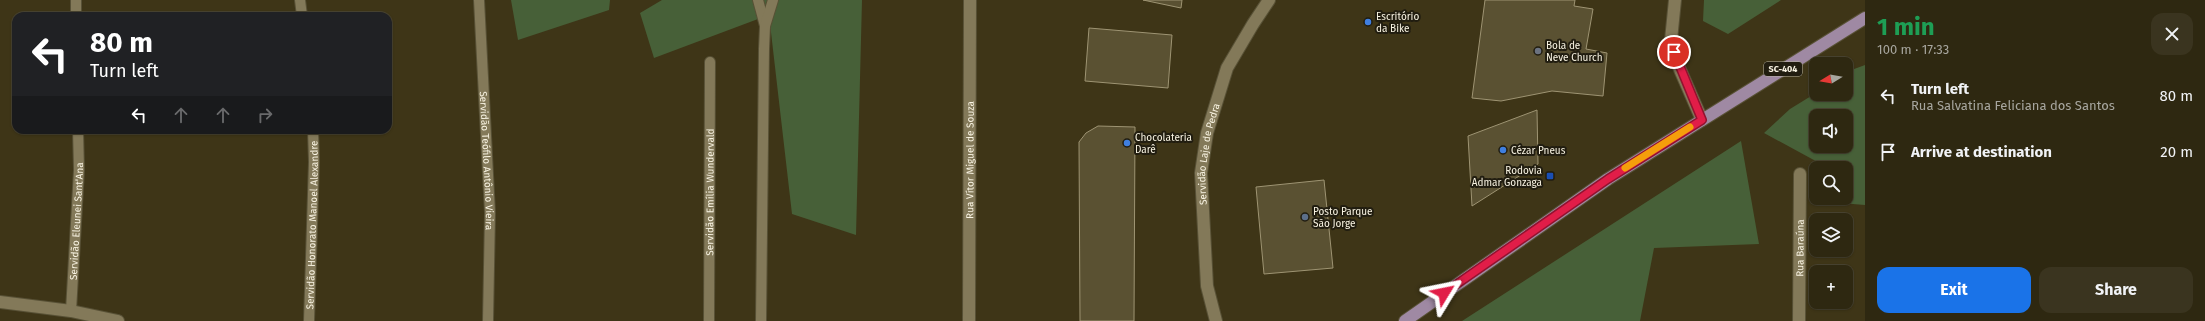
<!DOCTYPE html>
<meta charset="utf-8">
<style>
body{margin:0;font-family:"Fira Sans",sans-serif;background:#3a341f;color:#f1f3f6;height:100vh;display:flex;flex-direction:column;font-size:15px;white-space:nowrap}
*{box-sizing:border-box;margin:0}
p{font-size:13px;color:#a7a69f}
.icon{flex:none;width:22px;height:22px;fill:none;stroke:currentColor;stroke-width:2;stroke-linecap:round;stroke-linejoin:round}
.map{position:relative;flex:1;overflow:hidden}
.sheet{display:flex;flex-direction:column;background:#2e2811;width:340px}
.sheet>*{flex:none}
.top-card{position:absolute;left:12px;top:12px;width:380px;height:122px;border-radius:12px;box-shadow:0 1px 3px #0004,0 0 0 1px #494431;background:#202124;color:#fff;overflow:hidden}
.needle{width:26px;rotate:259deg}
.controls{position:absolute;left:1809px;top:57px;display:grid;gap:8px}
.controls a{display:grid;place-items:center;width:44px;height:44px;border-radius:8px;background:#2e2811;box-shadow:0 1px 3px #0004,0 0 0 1px #494431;font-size:20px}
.pin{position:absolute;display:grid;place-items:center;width:34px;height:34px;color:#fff;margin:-17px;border:2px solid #fff;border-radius:50%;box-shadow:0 1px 4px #0007}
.me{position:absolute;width:44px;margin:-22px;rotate:55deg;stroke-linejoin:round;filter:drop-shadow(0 0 3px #0008)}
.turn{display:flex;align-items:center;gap:14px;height:84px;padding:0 12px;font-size:18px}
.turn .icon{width:52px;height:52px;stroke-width:2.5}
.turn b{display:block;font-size:28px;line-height:34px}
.lanes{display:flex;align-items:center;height:38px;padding:0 12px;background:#0003;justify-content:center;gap:20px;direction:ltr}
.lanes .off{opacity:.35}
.round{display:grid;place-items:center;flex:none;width:42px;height:42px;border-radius:12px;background:#3a341f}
.headline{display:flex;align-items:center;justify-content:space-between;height:68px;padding:0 12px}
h1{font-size:24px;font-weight:700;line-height:30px;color:#1e9e55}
.primary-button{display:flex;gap:8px;margin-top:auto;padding:8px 12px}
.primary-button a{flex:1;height:46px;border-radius:12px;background:#1a73e8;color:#fff;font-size:16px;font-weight:700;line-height:46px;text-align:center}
.primary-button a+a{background:#3a341f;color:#f1f3f6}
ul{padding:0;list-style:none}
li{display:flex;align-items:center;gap:12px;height:56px;padding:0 12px}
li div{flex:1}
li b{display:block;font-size:15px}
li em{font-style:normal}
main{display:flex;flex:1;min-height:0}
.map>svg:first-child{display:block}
.green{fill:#476038;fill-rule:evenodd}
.building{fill:#5a5132;stroke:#9e9473}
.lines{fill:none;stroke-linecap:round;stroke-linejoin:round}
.service-casing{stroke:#585136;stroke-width:12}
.minor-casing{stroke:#585136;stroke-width:14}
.primary-casing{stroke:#585136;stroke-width:14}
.service{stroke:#837959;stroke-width:10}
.minor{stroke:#837959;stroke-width:12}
.primary{stroke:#9f89a3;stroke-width:12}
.route-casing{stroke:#92132f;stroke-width:10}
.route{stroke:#e11d48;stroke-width:7}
.slow{stroke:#f59e0b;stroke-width:7}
.shop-dot{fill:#3f7fe0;stroke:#211d10;stroke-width:1.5}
.worship-dot{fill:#6b7280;stroke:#211d10;stroke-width:1.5}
.transit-dot{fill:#1a4fb4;stroke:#211d10;stroke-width:1.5}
.service-dot{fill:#5c6f8a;stroke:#211d10;stroke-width:1.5}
.labels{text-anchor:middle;stroke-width:4;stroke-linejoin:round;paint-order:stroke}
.shield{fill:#211d10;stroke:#b8b4a4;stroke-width:1}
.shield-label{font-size:9px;font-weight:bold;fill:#f9f4e3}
.poi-label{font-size:10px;fill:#f9f4e3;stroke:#211d10;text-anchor:start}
.street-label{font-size:10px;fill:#f9f4e3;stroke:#211d10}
</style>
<main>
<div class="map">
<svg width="1865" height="321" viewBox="0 0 1865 321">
<rect width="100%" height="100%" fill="#3e3517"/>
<path class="green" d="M 511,0 L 610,0 L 609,10 L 518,40 Z
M 662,0 L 862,0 L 856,235 L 792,214 L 769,15 L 654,58 L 640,13 Z
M 1704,0 L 1781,0 L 1728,34 L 1703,21 Z
M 1865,65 L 1865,205 L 1828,202 L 1828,198 L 1846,198 L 1846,168 L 1824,168 L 1823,165 L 1764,133 L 1790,109 L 1816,93 L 1846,94 L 1846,72 ZM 1816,116 L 1846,116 L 1846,146 L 1816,146 Z
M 1741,141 L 1759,244 L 1654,248 L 1640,321 L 1462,321 Z"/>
<path class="building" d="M 1143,0 L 1182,0 L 1181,8 Z
M 1485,0 L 1575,0 L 1574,6 L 1593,9 L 1586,49 L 1607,53 L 1603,96 L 1552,91 L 1501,101 L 1472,98 Z
M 1089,28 L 1172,35 L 1168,88 L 1085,81 Z
M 1537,110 L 1538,164 L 1472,206 L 1468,136 Z
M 1098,126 L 1135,127 L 1134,321 L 1080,321 L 1079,142 L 1086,133 Z
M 1324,180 L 1333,268 L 1264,274 L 1256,187 Z"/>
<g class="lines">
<g class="service-casing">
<g id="service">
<path d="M 76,0 L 76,16"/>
<path d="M 300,0 L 302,16"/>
<path id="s1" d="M 479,0 L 490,213 L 488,321"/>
<path d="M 758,0 L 765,26"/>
<path id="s2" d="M 71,311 L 79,170 L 78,130"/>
<path id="s3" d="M 309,321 L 314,162 L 313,130"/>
<path id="s4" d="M 709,321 L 710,62"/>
<path d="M 761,321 L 764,49 L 765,26 L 773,0"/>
</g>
</g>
<g class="minor-casing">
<g id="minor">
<path d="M 1675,0 L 1671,40 L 1678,65 L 1702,120"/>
<path d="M 0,302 L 71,311 L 118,321"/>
<path id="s5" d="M 969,321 L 970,0"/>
<path id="s6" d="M 1216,321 L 1207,286 L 1201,173 L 1207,133 L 1227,68 L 1253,24 L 1269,0"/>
<path id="s7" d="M 1799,321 L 1800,174"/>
</g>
</g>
<g class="primary-casing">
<path id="primary" d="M 1405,321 L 1608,179 L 1865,18"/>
</g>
<use href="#service" class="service"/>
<use href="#minor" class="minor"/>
<use href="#primary" class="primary"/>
</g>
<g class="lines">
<g class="route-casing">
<path id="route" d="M 1444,293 L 1608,179 L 1702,120 L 1674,52"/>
</g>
<use href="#route" class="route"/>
<path class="slow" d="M 1625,168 L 1690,127"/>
</g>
<g class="shop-dot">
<circle cx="1368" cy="22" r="4"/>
<circle cx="1127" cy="143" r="4"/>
<circle cx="1503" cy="150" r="4"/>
</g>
<circle class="worship-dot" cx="1538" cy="51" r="4"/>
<rect class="transit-dot" x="1546" y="172" width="8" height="8" rx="2"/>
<circle class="service-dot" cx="1305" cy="217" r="4"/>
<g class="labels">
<rect class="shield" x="1764" y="62" width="38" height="14" rx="3"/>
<g class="shield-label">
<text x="1783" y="72">SC-404</text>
</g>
<g class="poi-label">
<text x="1376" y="20">Escritório<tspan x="1376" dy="12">da Bike</tspan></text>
<text x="1546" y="49">Bola de<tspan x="1546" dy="12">Neve Church</tspan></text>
<text x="1135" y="141">Chocolateria<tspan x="1135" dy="12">Darê</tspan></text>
<text x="1511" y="154">Cézar Pneus</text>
<text x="1542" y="174" text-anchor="end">Rodovia<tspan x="1542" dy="12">Admar Gonzaga</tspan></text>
<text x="1313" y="215">Posto Parque<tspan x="1313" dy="12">São Jorge</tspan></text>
</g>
<g class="street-label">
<text dy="4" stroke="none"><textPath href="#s6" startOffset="169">Servidão Laje de Pedra</textPath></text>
<text dy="4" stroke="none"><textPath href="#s1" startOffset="161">Servidão Teófilo Antônio Vieira</textPath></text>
<text dy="4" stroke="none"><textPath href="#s5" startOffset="161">Rua Vítor Miguel de Souza</textPath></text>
<text dy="4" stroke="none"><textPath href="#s4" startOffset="129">Servidão Emília Wundervald</textPath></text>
<text dy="4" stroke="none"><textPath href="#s2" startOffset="90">Servidão Eleunei Sant'Ana</textPath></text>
<text dy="4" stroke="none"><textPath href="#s3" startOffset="96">Servidão Honorato Manoel Alexandre</textPath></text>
<text dy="4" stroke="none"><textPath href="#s7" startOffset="73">Rua Baraúna</textPath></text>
</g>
</g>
</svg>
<div class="controls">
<a><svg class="needle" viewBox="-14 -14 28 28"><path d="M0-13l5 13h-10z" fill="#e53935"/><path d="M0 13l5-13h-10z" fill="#a7a69f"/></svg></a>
<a><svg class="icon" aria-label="sound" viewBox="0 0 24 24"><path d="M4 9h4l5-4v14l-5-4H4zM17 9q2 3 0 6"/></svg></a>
<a><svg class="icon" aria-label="search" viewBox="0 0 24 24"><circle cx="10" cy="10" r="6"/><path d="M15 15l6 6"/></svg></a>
<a><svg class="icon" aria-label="layers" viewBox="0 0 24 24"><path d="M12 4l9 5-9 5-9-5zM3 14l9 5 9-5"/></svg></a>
<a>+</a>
</div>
<div class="pin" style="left:1674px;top:52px;background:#d93025"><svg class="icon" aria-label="arrive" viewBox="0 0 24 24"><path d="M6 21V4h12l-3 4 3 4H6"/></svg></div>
<svg class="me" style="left:1444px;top:293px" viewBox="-20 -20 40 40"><path d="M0-17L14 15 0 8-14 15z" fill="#e11d48" stroke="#fff" stroke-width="4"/></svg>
<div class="top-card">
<div class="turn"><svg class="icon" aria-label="left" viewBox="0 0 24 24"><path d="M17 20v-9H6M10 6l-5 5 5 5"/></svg><div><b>80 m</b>Turn left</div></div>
<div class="lanes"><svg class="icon" aria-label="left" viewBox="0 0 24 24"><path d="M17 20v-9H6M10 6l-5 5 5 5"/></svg><svg class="icon off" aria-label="ahead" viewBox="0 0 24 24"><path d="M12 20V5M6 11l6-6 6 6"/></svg><svg class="icon off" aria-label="ahead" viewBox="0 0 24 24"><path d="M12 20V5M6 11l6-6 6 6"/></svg><svg class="icon off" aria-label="right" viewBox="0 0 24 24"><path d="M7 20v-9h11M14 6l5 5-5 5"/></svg></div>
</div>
</div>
<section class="sheet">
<div class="headline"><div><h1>1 min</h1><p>100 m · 17:33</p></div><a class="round"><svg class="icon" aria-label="close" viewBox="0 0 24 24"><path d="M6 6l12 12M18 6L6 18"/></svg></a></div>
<ul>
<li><svg class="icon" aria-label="left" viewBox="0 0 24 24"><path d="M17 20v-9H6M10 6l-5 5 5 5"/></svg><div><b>Turn left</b><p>Rua Salvatina Feliciana dos Santos</p></div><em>80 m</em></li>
<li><svg class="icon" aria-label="arrive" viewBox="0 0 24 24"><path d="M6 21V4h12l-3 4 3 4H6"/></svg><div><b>Arrive at destination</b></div><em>20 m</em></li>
</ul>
<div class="primary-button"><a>Exit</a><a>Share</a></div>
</section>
</main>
